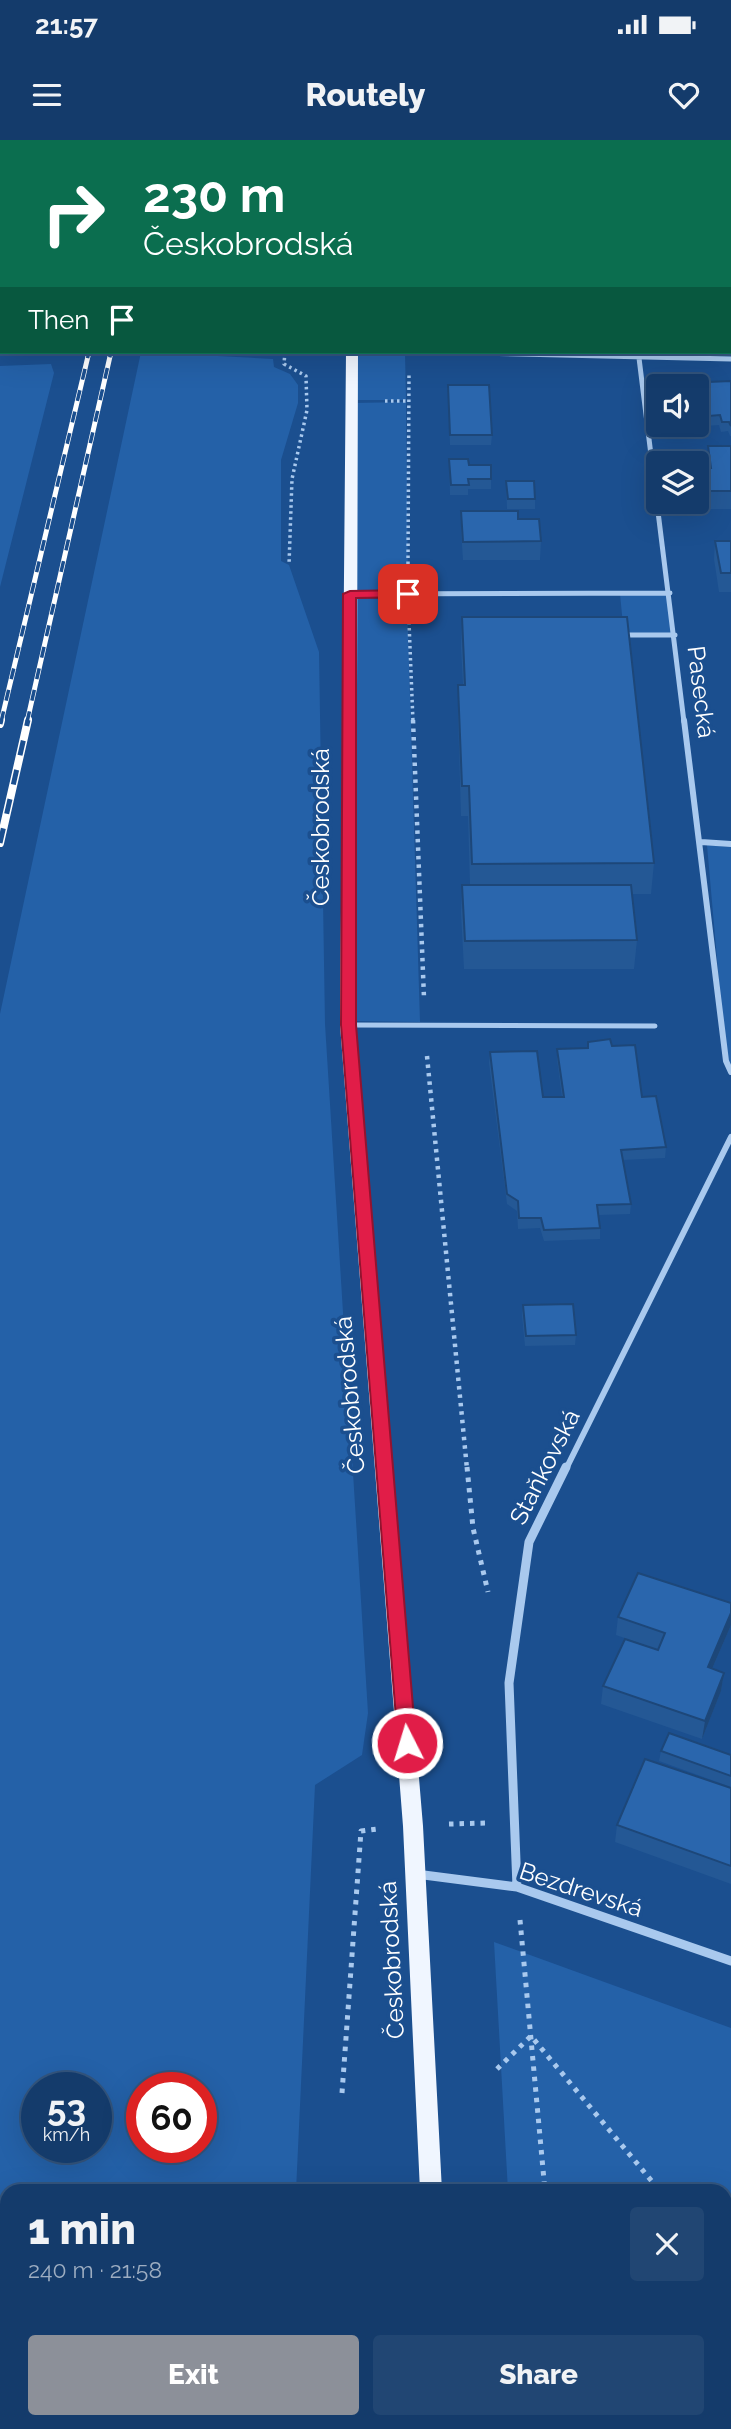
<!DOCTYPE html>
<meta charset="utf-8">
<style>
body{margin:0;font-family:Raleway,sans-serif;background:#214673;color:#f1f3f6;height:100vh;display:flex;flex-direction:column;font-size:26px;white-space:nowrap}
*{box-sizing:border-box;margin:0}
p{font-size:23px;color:#9dadc1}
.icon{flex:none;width:38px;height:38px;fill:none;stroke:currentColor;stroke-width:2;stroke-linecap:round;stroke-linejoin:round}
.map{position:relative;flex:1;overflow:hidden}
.drawer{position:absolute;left:0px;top:2044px;width:732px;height:245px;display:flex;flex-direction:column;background:#143b6b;border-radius:21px 21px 0 0;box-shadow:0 7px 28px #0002,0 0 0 2px #33557e}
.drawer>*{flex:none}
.guide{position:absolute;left:0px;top:0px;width:732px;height:214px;box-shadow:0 7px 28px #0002,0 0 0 2px #33557e;background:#0b6e4f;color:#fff;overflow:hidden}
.controls{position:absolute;left:646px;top:234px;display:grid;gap:14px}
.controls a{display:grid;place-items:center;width:63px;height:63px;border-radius:7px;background:#143b6b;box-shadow:0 7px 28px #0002,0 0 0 2px #33557e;font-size:35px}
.speed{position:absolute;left:21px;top:1932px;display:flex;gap:14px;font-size:35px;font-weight:700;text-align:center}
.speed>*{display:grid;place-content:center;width:91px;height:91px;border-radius:50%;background:#143b6b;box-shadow:0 7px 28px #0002,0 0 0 2px #33557e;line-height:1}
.speed small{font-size:18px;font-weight:400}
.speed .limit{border:10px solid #d22;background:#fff;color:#111}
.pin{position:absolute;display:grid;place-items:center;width:60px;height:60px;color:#fff;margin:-30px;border-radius:14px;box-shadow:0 4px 10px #0006}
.me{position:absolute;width:77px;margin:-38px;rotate:355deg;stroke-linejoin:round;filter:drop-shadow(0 0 5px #0008)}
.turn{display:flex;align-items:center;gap:24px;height:147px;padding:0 28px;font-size:32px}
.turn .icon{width:91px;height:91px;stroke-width:2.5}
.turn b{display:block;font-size:49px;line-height:60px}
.then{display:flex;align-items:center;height:66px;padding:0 28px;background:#0003;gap:14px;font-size:26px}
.round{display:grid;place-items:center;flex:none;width:74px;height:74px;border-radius:7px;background:#214673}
.headline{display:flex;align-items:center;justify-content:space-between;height:119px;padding:0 28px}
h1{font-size:42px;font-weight:800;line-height:52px}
.primary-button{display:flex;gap:14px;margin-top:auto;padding:14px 28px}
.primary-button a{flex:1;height:80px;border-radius:7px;background:#8c9099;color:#fff;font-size:28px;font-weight:800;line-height:80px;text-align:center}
.primary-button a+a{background:#214673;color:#f1f3f6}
.status{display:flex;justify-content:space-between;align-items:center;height:49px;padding:0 35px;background:#143b6b;direction:ltr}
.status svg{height:19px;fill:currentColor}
header{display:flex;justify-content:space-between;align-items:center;height:91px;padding:0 28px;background:#143b6b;font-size:32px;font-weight:800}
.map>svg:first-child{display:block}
.green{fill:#2461a8;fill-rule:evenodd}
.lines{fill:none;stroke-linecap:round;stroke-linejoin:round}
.path-far2{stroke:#a9c9ee;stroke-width:3.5;stroke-dasharray:2.5 3.5;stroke-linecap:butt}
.path-far1{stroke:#a9c9ee;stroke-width:4.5;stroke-dasharray:3.5 5;stroke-linecap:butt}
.path{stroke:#a9c9ee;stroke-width:5;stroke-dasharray:4.5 6;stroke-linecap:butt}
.lane{stroke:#a9c9ee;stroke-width:5}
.street-far2{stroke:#a9c9ee;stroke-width:5}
.street-far1{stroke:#a9c9ee;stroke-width:6}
.street{stroke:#a9c9ee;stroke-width:9}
.primary{fill:#f0f6ff;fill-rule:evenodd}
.rail-far1-casing{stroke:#fff;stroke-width:5}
.rail-casing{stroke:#fff;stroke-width:8}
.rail-far1{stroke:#1b4f8f;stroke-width:3.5;stroke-dasharray:11;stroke-linecap:butt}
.rail{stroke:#1b4f8f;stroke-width:5;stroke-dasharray:15;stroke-linecap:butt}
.wall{fill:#245895}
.shaded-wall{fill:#1d4779}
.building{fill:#2a66ad;stroke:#1d4779;stroke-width:2}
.route{fill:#e11d48;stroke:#92132f;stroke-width:2}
.labels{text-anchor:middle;stroke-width:7;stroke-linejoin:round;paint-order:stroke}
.street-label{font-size:24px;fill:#fff;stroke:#1b4f8f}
</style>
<div class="status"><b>21:57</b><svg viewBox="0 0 49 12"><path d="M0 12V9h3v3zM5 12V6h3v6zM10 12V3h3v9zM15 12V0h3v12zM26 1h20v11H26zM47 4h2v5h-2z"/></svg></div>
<header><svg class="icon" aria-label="menu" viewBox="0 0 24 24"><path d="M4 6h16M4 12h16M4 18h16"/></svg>Routely<svg class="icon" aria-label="heart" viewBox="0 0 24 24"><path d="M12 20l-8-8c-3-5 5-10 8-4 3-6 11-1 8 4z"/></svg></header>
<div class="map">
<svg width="731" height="2289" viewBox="0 0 731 2289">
<rect width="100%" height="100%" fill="#1b4f8f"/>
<path class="green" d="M 0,0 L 112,0 L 2,2 L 0,184 Z
M 141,212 L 273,219 L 274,227 L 290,234 L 298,245 L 298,263 L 281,320 L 281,421 L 289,425 L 319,512 L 325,884 L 368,1573 L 362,1615 L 315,1645 L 296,2051 L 7,2051 L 7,2282 L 292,2282 L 293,2289 L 0,2289 L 0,874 ZM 37,1948 L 96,1948 L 96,2007 L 37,2007 ZM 142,1948 L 201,1948 L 201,2007 L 142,2007 Z
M 354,212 L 405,213 L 406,260 L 354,260 Z
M 51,224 L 54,233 L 0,447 L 0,226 Z
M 406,262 L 408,451 L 356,454 L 354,263 Z
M 620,454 L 668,454 L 673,495 L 624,495 Z
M 357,459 L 407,459 L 420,882 L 355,881 Z
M 707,705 L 731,707 L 731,928 L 726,921 Z
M 494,1802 L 731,1888 L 731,2289 L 520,2289 L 520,2282 L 724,2282 L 724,2051 L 508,2051 Z"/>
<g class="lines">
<path class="path-far2" d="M 45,2 L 48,0
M 285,212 L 284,224 L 306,236 L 307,270 L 292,339 L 289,425
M 385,261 L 409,261
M 408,424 L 409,234
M 409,482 L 413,582"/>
<path class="path-far1" d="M 413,580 L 424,858
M 427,916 L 467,1329"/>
<path class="path" d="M 467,1327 L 473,1388 L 488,1452
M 449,1684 L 486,1683
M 520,1780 L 545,2051
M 497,1929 L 531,1896 L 660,2051
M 342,1953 L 361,1691 L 377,1689
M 724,2128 L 731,2136
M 350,2282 L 351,2289
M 560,2282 L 560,2289"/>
<path class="lane" d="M 352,885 L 655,886"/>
<path class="street-far2" d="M 431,212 L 731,219
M 639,218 L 684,582
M 350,454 L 670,453
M 624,495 L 675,495"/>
<path class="street-far1" d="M 684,580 L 726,921 L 731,932
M 701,702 L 731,704
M 566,1329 L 731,997"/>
<path class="street" d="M 416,1734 L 517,1747 L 731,1821
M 517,1747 L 509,1543 L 529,1402 L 566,1327"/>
<path class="primary" d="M 358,0 L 370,0 L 370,2 L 358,2 Z
M 346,212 L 358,212 L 356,885 L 423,1686 L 442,2051 L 420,2051 L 403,1686 L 340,885 Z
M 426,2282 L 450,2282 L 450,2289 L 426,2289 Z"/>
<g class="rail-far1-casing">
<path id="rail-far1" d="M 1,582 L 89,212
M 27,582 L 111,212"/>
</g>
<g class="rail-casing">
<path id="rail" d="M 0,584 L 1,580
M 0,703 L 28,580"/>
</g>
<use href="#rail-far1" class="rail-far1"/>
<use href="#rail" class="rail"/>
</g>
<path class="wall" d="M 731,241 L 731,296 L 730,296 L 728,291 L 721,292 L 719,285 L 694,287 L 693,285 L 696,285 L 696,247 L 684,247 L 684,243 Z
M 448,245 L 492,295 L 491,305 L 450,305 Z
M 708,306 L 731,306 L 731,369 L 707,369 L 704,346 L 705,328 L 707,328 Z
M 449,319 L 469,325 L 491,339 L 491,349 L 468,349 L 468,355 L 450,355 Z
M 506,341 L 535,359 L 535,369 L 507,369 Z
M 461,371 L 541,401 L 540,420 L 463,420 L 461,390 Z
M 715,401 L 731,401 L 731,452 L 719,452 L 714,419 Z
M 462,477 L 654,723 L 651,754 L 632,754 L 637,800 L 634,829 L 464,829 L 461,773 L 462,745 L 470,745 L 468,676 L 461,676 L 458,576 L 458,545 L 463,545 L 461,507 Z
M 588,902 L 612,906 L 642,957 L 666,1007 L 665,1018 L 623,1020 L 631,1064 L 630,1074 L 599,1075 L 600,1088 L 600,1099 L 544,1101 L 540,1088 L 518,1089 L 517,1071 L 507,1064 L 489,923 L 490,912 L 543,957 L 562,957 L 557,919 L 557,909 L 587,908 Z
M 523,1165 L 576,1195 L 575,1205 L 525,1206 L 522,1175 Z
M 618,1477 L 731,1485 L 712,1529 L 724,1533 L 721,1551 L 702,1599 L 601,1564 L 603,1546 L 658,1510 L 616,1495 Z
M 661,1611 L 731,1615 L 731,1647 L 659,1621 Z
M 731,1648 L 731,1744 L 615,1702 L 617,1685 Z"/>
<path class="shaded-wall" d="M 731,1473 L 731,1485 L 705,1545 L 708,1527 Z
M 724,1533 L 721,1551 L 702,1599 L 705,1581 Z"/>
<path class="building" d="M 730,13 L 731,13 L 731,118 L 730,118 Z
M 731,241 L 731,286 L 729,282 L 722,282 L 720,275 L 696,277 L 696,247 L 685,247 L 684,243 Z
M 448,245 L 489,245 L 492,295 L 450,295 Z
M 708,306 L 731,306 L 731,351 L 709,351 L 705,328 L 711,328 Z
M 449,319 L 468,319 L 469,325 L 491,325 L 491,339 L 468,339 L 469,345 L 451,345 Z
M 506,341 L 534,341 L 535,359 L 508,359 Z
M 461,371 L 518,371 L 518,379 L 539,379 L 541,401 L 463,402 Z
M 715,401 L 731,401 L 731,433 L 721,433 Z
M 462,477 L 627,477 L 654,723 L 472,724 L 469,646 L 462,646 L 458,545 L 465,545 Z
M 462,745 L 631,745 L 637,800 L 465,801 Z
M 610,899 L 612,906 L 635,905 L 642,957 L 656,956 L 666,1007 L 621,1010 L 631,1064 L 597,1065 L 600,1088 L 544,1090 L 541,1078 L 519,1078 L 518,1061 L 507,1054 L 490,912 L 537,911 L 543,957 L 564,957 L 557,909 L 588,908 L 588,902 Z
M 573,1164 L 576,1195 L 526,1196 L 523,1165 Z
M 638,1433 L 731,1463 L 731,1473 L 708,1527 L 724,1533 L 705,1581 L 603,1546 L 625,1499 L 658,1510 L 665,1493 L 618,1477 Z
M 669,1593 L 731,1615 L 731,1636 L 661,1611 Z
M 645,1619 L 731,1648 L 731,1726 L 617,1685 Z"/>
<path class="route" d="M 408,450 L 414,454 L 412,457 L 356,458 L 356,885 L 416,1603 L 413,1608 L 407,1610 L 400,1608 L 398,1603 L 341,885 L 343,454 L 350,451 Z"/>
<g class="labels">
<g class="street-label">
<text transform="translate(701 552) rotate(83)" y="8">Pasecká</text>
<text transform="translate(321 687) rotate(-90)" y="8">Českobrodská</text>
<text transform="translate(350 1255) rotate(-95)" y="8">Českobrodská</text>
<text transform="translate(545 1327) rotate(-63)" y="8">Staňkovská</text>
<text transform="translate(581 1750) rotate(18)" y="8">Bezdrevská</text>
<text transform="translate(392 1820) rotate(-93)" y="8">Českobrodská</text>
</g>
</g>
</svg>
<div class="controls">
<a><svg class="icon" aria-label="sound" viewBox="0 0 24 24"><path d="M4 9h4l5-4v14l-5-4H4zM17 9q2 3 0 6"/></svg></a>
<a><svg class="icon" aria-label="layers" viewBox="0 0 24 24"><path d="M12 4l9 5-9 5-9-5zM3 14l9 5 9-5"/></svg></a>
</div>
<div class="speed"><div>53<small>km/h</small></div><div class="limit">60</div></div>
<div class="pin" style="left:408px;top:454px;background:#d93025"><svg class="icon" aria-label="arrive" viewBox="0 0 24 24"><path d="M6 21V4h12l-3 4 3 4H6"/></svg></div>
<svg class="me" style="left:407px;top:1603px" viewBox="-20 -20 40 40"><circle r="17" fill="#e11d48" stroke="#fff" stroke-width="3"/><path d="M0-11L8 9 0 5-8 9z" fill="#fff"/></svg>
<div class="guide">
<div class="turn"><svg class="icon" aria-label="right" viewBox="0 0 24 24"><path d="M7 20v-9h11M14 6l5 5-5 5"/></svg><div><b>230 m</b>Českobrodská</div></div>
<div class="then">Then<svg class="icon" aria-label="arrive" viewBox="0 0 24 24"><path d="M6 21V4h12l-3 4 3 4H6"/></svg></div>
</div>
<section class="drawer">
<div class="headline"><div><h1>1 min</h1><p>240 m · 21:58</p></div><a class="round"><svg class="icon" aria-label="close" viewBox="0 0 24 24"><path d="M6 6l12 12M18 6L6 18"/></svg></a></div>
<div class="primary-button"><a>Exit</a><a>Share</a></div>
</section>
</div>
